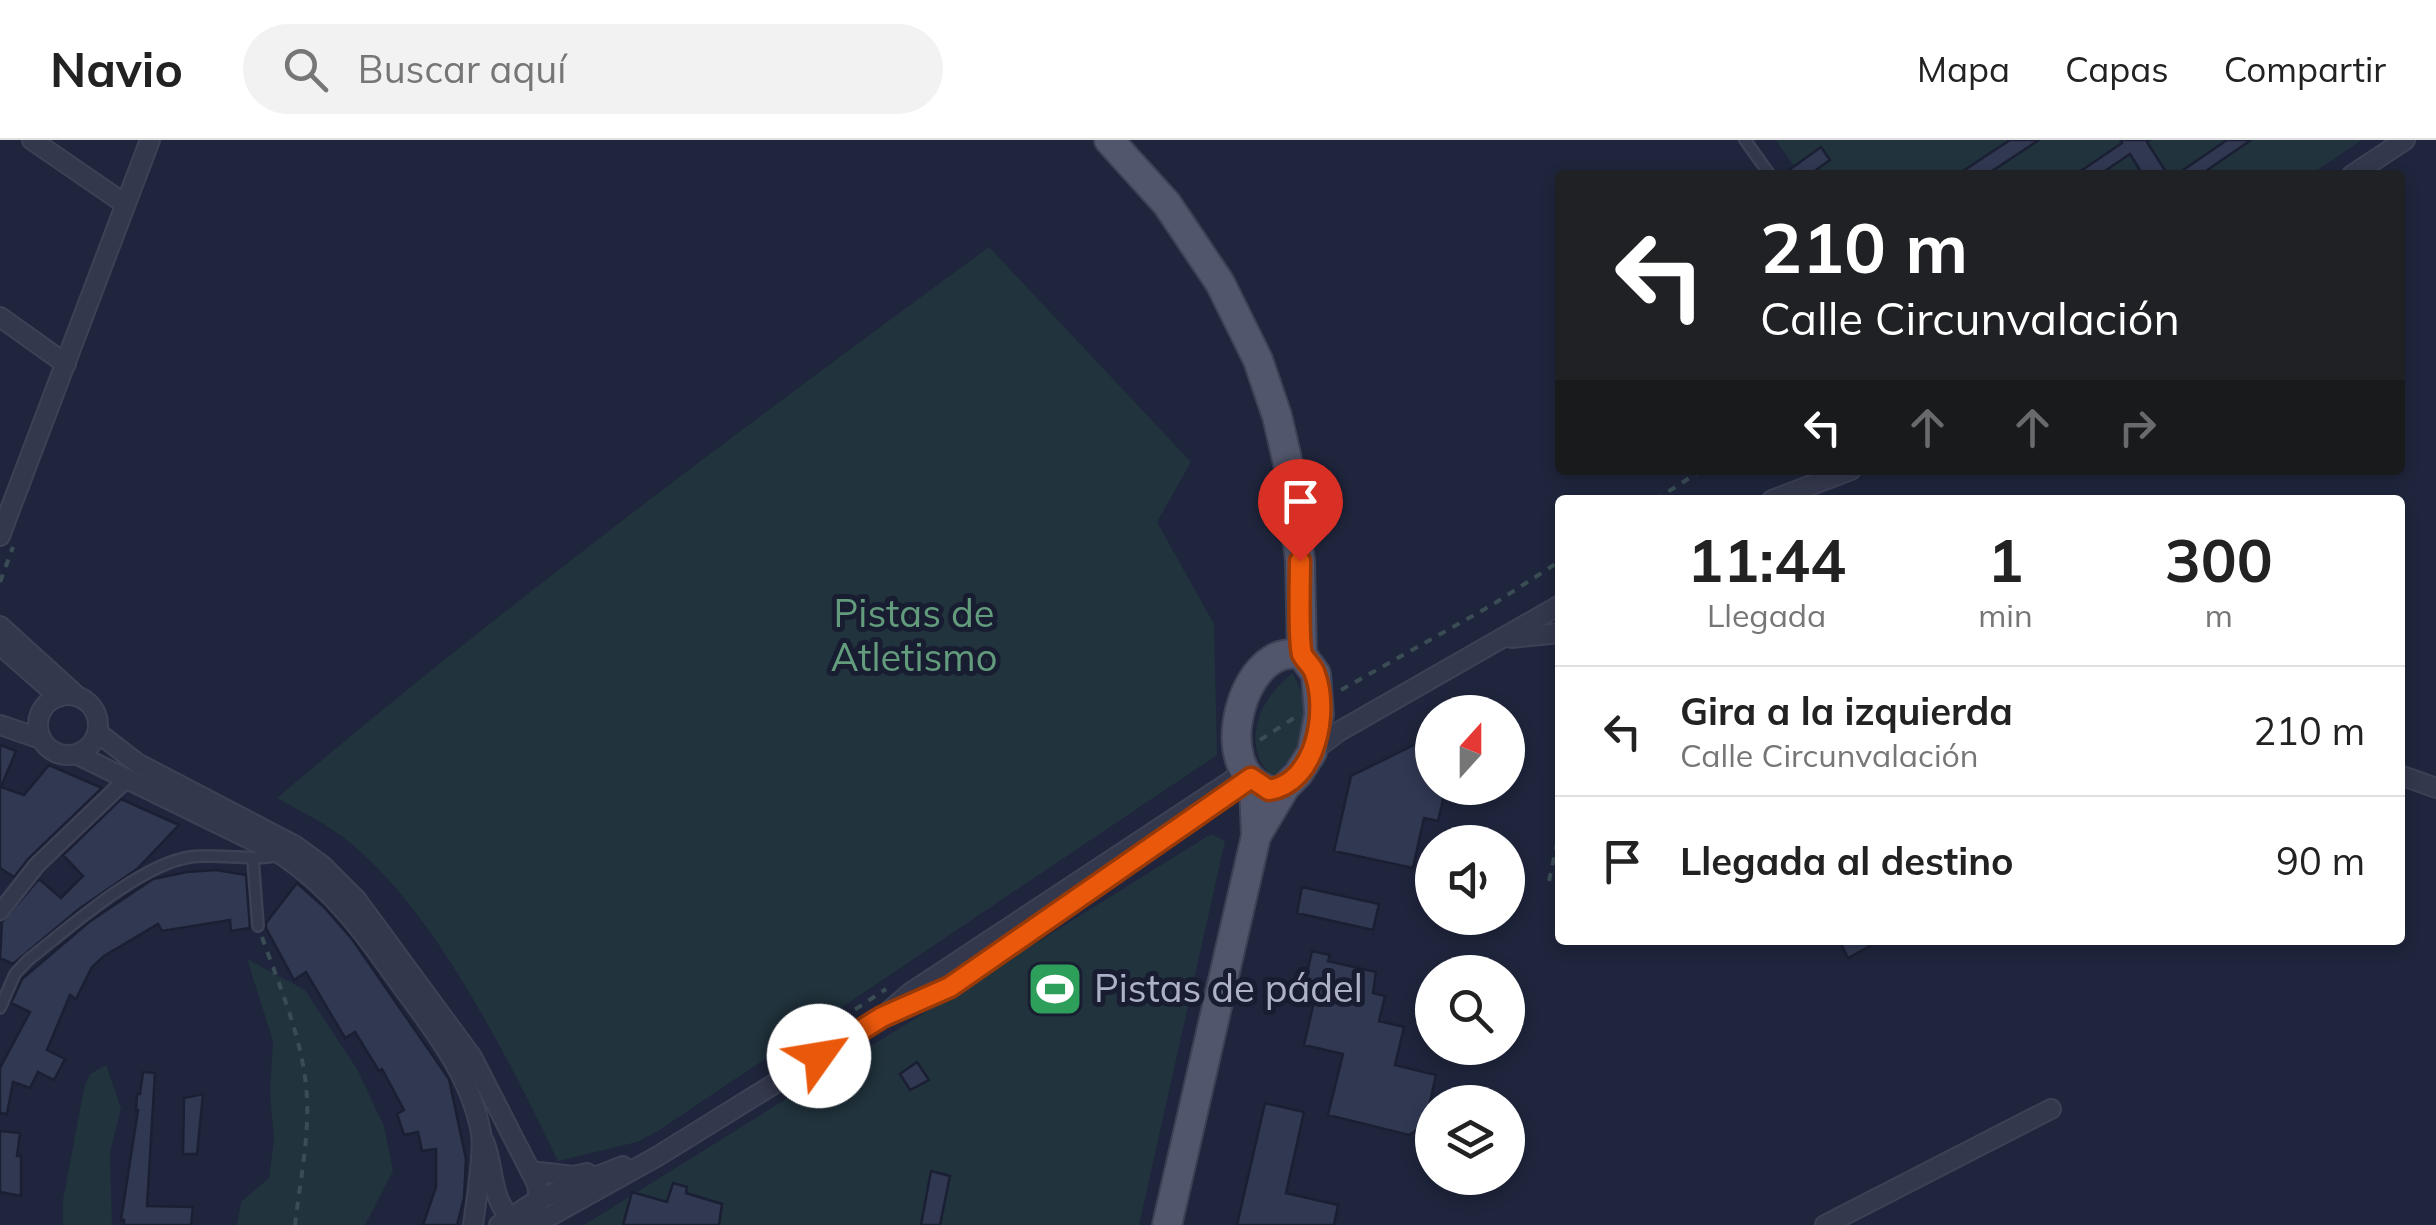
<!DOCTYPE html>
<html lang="es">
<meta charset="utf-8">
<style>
body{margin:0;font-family:Mulish,sans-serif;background:#f2f2f2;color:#222;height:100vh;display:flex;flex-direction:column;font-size:38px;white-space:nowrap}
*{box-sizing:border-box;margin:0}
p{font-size:32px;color:#767676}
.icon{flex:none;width:55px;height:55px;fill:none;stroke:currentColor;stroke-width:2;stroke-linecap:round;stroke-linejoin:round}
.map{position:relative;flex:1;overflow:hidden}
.drawer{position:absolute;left:1555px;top:355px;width:850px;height:450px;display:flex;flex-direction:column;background:#fff;border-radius:10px;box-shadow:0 5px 15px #0003}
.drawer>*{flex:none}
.guide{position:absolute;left:1555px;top:30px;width:850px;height:305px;border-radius:10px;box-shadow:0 5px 15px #0003;background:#202124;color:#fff;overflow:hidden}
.needle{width:65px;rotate:21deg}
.buttons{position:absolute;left:1415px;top:555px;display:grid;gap:20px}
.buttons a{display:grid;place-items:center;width:110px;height:110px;border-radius:50%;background:#fff;box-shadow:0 5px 15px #0003;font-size:50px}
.pin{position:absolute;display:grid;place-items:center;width:85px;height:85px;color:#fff;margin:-102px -42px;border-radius:50% 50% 50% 0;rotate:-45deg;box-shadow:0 0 10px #0007}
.pin .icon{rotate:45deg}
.me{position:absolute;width:110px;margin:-55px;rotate:58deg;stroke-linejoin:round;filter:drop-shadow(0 0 8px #0008)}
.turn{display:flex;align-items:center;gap:35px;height:210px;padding:0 40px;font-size:45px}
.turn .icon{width:130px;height:130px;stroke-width:2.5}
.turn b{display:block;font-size:70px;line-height:85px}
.lanes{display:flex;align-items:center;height:95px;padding:0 40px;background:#0003;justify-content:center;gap:50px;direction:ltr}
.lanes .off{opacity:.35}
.eta{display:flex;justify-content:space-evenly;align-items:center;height:170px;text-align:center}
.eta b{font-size:60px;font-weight:700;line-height:70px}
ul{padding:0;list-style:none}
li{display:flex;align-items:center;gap:30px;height:130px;padding:0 40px;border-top:2px solid #e0e0e0}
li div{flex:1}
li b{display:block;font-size:38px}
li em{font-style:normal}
header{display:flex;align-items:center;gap:60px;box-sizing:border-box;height:140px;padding:0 50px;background:#fff;border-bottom:2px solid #e0e0e0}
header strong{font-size:48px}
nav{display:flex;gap:55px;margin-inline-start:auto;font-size:35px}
.search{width:700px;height:90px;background:#f2f2f2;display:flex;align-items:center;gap:25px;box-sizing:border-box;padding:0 35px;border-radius:55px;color:#767676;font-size:38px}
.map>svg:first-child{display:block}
.green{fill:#21333d}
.building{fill:#313852;stroke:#1b1f33;stroke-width:2.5}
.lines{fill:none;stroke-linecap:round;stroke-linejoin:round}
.service-casing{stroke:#3d4155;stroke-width:14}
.pedestrian-casing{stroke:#3d4155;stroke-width:19}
.minor-casing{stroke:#3d4155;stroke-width:22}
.primary-casing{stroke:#3d4155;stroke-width:32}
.path{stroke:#3a4d55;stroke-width:4;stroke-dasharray:8 8;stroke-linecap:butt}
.service{stroke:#33384c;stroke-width:9}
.pedestrian{stroke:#33384c;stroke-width:14}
.minor{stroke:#33384c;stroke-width:18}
.primary{stroke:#51566c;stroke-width:28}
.route-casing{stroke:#983908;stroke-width:25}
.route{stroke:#ea580c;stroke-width:18}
.labels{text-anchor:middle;stroke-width:10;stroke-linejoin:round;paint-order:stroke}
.park-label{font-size:38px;fill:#639c7d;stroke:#191d31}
.poi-label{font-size:38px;fill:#aeb2c8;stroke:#191d31;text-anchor:start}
</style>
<header>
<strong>Navio</strong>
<div class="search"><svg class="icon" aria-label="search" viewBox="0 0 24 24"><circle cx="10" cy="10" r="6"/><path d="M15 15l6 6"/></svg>Buscar aquí</div>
<nav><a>Mapa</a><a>Capas</a><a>Compartir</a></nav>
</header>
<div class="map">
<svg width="2436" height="1085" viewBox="0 0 2436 1085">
<rect width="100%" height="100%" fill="#1f253c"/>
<path class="green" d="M 1776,0 L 2362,0 L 2310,35 L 1800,35 Z
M 989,107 L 1191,322 L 1157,382 L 1214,484 L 1217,615 L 658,991 L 637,1002 L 558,1021 C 509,920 436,772 349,702 C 327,684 302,672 277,658 C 506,463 747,285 989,107 Z
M 1293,533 C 1315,577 1305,605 1272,637 C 1239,604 1260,557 1293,533 Z
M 1211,694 L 1225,701 L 1139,1085 L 584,1085 Z
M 247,819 L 305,850 L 357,929 L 384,986 L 393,1031 L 365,1085 L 237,1085 L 241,1062 L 269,1038 L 274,1000 L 270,953 L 273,901 Z
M 106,925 L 121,968 L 110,1013 L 112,1085 L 63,1085 L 63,1060 L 84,948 L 90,934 Z"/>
<path class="building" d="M 2010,0 L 2039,0 L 1986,35 L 1957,35 Z
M 2120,0 L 2150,0 L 2147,2 L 2168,35 L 2143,35 L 2130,14 L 2099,35 L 2075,35 L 2122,3 Z
M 2227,0 L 2251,0 L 2200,35 L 2176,35 Z
M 1821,7 L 1830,20 L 1809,35 L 1782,35 Z
M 1432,596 L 1432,648 L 1446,648 L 1438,681 L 1424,678 L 1413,728 L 1334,711 L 1351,636 Z
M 0,605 L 16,611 L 1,647 L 24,655 L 49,625 L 102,648 L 29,718 L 14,737 L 0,728 Z
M 121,659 L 179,685 L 137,729 L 79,769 L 13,824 L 0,818 L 2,782 L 39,739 L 61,758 L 83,736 L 63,715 Z
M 216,730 L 246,735 L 250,788 L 231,791 L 230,780 L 162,791 L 158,784 L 104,816 L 92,827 L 76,859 L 70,855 L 47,910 L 65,919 L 54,940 L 38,932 L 30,948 L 13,942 L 7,974 L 0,973 L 0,928 L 30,872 L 11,863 L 22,839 L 89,782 L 153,739 L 187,732 Z
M 297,743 L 324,767 L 352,799 L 449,939 L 466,1019 L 464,1058 L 457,1085 L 423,1085 L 436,1047 L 436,1009 L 422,1011 L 418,992 L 404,995 L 397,974 L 404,970 L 382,929 L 379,931 L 355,892 L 345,898 L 306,832 L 294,840 L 266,788 L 266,783 Z
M 1302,747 L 1379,764 L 1373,790 L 1297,773 Z
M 1839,800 L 1881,800 L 1848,818 Z
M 1312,811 L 1330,815 L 1328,821 L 1376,832 L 1373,853 L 1385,856 L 1379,881 L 1404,887 L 1395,925 L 1436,935 L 1425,985 L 1409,995 L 1328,975 L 1343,914 L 1304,905 L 1316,853 L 1303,851 Z
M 917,922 L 929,940 L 910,950 L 900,934 Z
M 143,932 L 155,933 L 147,1066 L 193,1067 L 191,1085 L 124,1085 L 124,1080 L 121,1080 L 138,970 L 136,970 L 137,954 L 140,954 Z
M 203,954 L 197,1014 L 183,1014 L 184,958 Z
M 1265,963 L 1304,972 L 1286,1053 L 1338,1065 L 1334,1085 L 1237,1085 Z
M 0,991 L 20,993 L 17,1016 L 21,1016 L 21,1056 L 0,1052 Z
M 931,1031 L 950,1036 L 940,1085 L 921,1085 Z
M 673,1043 L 687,1047 L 686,1053 L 722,1064 L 719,1085 L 623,1085 L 632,1052 L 667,1062 Z"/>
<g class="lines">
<g class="service-casing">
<path id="service" d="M 1745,0 L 1770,35
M 253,719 L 258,786
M 0,868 L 15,834 L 28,820 C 69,788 139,725 190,717 C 218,713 246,721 274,716"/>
</g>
<g class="pedestrian-casing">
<path id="pedestrian" d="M 0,772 L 37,725 L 126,640"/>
</g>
<g class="minor-casing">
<path id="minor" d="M 32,0 L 125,64
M 2352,35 L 2405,0
M 0,177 L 66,224
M 1772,360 L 1851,330
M 0,396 L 150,0
M 0,486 L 78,557
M 1511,498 L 1560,493
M 0,505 L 59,557
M38 585a30 30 0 1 1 60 0a30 30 0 1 1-60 0Z
M 0,585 L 41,599
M 97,592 L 137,623 L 294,705 L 323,726 L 356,759 L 472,917 L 537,1044 L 539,1059 L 532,1085
M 1313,611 L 1338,592 L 1560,465
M 76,614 L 282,715 C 333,749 366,795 401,845 C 434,890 471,936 481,993 C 484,1011 476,1064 473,1085
M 2400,635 L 2436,648
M 892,874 L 950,847 L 1143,713
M 484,1001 C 496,1032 489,1064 519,1085
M 530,1031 L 574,1036 L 587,1033
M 499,1085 L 539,1059 L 623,1026
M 534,1085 L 658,1016 L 882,877 L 910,853 L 1246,631
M 1825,1085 L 2051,969"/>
</g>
<g class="primary-casing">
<path id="primary" d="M 1109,0 L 1167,64 L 1220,143 L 1258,220 L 1277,276 L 1290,332 L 1300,421 L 1302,515 L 1316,534 L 1319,574 L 1312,612 L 1298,634 L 1285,647 L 1256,696
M 1269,650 C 1207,632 1243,499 1302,515
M 1167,1085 L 1256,696 L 1254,643"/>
</g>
<path class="path" d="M 1655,360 L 1702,330
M 0,442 L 13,407
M 1341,550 L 1492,465 L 1560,421
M 1260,600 L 1294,578
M 1549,741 L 1560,690
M 262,797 C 279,845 301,895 306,946 C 311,991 300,1040 295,1085
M 815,896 L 886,849"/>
<use href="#service" class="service"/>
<use href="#pedestrian" class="pedestrian"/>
<use href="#minor" class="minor"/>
<use href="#primary" class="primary"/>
</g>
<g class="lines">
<g class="route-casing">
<path id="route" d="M 819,916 L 882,877 L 950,847 L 1251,638 L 1269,650 C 1316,643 1329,572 1315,534 C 1313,526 1305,521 1302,514 C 1298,501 1300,439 1300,421"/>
</g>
<use href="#route" class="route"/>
</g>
<defs>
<g id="stadium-square" transform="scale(2.875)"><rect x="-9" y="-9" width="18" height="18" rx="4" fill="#2e9e5b" stroke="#191d31"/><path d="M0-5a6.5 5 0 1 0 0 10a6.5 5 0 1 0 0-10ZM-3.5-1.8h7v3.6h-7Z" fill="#fff"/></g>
</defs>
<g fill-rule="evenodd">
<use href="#stadium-square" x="1055" y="849"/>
</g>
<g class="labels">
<g class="park-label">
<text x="914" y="487">Pistas de<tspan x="914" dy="44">Atletismo</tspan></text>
</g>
<g class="poi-label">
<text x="1094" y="862">Pistas de pádel</text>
</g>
</g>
</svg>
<div class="buttons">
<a><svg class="needle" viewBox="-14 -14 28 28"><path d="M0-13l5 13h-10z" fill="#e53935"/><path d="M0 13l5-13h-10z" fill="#767676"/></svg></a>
<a><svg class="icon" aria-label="sound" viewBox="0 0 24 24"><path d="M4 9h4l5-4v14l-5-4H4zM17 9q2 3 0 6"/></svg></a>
<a><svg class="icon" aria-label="search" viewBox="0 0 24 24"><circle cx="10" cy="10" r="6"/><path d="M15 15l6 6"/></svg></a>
<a><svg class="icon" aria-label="layers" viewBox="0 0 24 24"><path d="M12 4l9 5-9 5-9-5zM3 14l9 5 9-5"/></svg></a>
</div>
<div class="pin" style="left:1300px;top:421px;background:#d93025"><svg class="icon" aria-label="arrive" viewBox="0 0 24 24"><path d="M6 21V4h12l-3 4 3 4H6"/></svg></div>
<svg class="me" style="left:819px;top:916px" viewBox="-20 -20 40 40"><circle r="19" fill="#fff"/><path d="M0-13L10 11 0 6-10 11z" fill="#ea580c"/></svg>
<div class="guide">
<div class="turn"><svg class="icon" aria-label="left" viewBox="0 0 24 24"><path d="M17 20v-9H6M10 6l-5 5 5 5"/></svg><div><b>210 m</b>Calle Circunvalación</div></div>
<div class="lanes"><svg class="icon" aria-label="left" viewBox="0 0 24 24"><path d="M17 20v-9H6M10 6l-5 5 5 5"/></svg><svg class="icon off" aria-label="ahead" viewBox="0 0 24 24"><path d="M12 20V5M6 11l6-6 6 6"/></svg><svg class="icon off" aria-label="ahead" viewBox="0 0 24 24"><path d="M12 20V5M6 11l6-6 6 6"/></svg><svg class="icon off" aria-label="right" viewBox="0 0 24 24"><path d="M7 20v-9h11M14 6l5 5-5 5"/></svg></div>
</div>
<section class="drawer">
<div class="eta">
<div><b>11:44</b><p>Llegada</p></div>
<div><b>1</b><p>min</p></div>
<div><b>300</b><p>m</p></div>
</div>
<ul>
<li><svg class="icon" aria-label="left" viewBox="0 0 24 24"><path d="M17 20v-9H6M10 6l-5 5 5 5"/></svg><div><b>Gira a la izquierda</b><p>Calle Circunvalación</p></div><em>210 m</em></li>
<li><svg class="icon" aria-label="arrive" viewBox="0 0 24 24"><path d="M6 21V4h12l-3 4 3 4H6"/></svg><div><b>Llegada al destino</b></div><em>90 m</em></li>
</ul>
</section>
</div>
